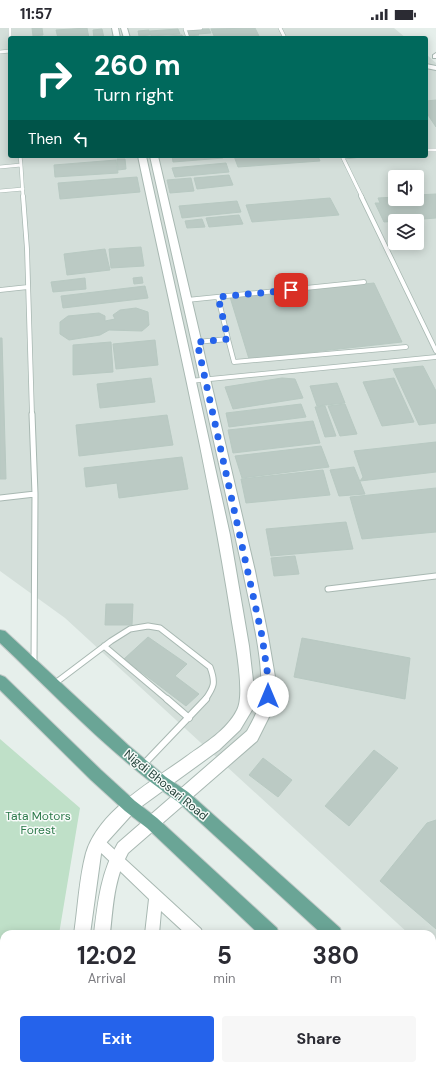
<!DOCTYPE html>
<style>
body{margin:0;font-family:"DM Sans",sans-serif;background:#f7f7f7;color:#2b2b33;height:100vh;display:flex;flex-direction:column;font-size:15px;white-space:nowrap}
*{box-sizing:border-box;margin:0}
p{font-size:13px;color:#7c7c81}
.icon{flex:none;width:22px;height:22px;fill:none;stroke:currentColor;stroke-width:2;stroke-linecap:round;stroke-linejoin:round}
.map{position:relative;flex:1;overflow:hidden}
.panel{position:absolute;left:0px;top:902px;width:436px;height:140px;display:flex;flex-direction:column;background:#fff;border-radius:12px 12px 0 0;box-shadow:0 2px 10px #0003}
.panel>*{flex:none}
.top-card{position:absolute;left:8px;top:8px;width:420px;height:122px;border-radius:4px;box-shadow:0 2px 10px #0003;background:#00695c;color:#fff;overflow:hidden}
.controls{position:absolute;left:388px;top:142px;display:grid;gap:8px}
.controls a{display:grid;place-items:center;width:36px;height:36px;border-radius:4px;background:#fff;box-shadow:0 2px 10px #0003;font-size:20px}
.pin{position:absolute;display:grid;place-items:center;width:34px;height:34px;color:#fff;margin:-17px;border-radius:8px;box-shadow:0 2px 6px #0006}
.me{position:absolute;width:44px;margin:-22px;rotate:0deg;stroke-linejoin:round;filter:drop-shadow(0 0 3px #0008)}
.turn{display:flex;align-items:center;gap:14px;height:84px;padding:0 20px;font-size:18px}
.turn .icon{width:52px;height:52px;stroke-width:2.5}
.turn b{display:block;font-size:28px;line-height:34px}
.then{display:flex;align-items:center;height:38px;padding:0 20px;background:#0003;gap:8px;font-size:15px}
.eta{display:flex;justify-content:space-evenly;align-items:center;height:68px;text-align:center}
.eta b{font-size:24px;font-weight:700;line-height:28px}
.button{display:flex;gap:8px;margin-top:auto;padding:8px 20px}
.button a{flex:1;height:46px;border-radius:4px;background:#2563eb;color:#fff;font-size:16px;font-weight:700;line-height:46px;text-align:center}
.button a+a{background:#f7f7f7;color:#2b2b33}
.status{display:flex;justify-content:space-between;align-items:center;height:28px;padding:0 20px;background:#fff;direction:ltr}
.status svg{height:11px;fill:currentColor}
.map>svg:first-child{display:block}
.built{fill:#d4dfda;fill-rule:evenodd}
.green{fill:#bfe0c8}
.building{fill:#bbcac4;stroke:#b8c9c2}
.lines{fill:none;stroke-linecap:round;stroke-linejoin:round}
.service-far3-casing{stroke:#a8b8b2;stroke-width:4}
.service-far2-casing{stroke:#a8b8b2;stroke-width:5.5}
.service-far1-casing{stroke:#a8b8b2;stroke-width:7}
.service-casing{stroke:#a8b8b2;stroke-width:8}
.minor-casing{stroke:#a8b8b2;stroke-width:2}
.tertiary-casing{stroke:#a8b8b2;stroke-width:2}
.primary-casing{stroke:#c2cac8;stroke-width:2}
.service-far3{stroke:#fff;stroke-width:3}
.service-far2{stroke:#fff;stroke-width:4}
.service-far1{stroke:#fff;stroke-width:5}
.service{stroke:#fff;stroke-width:6}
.minor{fill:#fff;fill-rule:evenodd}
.tertiary{fill:#fff;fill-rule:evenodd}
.primary{fill:#6aa596;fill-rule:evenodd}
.route{stroke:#2563eb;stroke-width:7;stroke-dasharray:0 12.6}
.labels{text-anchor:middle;stroke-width:3;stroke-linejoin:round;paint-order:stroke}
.near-street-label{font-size:12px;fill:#24423a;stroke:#f7fbf9}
.near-park-label{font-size:12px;fill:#2d7a4b;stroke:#f7fbf9}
</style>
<div class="status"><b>11:57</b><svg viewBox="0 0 49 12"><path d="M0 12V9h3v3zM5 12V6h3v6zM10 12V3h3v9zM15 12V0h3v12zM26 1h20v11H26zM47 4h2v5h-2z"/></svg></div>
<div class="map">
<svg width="436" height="1042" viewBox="0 0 436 1042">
<rect width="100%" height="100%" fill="#e6efeb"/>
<path class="built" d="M 0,0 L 394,0 L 406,10 L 10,10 L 10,128 L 426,128 L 426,26 L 436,35 L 436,931 L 432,928 L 432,906 L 409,906 L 65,590 L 0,543 ZM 395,149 L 417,149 L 417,171 L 395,171 ZM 395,193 L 417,193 L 417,215 L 395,215 Z"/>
<path class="green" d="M 0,711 L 80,780 L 59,906 L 4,906 L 4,1038 L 38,1038 L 37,1042 L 0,1042 Z"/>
<path class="building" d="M 32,0 L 42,0 L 43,7 L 33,8 Z
M 87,0 L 89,10 L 58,10 L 56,2 Z
M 255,0 L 259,8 L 227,10 L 215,10 L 211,1 Z
M 102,1 L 104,10 L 94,10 L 93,2 Z
M 178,1 L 180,6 L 151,8 L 150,3 Z
M 209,1 L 211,5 L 198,6 L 199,7 L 189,8 L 187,2 Z
M 149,2 L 150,7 L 139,8 L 138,3 Z
M 182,7 L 183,10 L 143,10 Z
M 436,72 L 436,99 L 426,84 L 426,73 Z
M 172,128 L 223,128 L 223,130 L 173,134 Z
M 234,128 L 318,128 L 320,133 L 238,139 Z
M 117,131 L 125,131 L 126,141 L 118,142 Z
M 116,132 L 118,145 L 55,149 L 54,137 Z
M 226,135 L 229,144 L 175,149 L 172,140 Z
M 229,147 L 233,157 L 197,161 L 194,150 Z
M 137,149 L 140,164 L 60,171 L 58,155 Z
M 191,150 L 194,163 L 170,165 L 167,152 Z
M 436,166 L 436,190 L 384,194 L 375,175 L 380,175 L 378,170 L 395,169 L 395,171 L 417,171 L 417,167 Z
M 330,170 L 339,187 L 252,194 L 246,177 Z
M 237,173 L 241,184 L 182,190 L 179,178 Z
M 239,187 L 243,196 L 209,199 L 206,190 Z
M 202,191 L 205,199 L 187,200 L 185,193 Z
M 141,219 L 144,238 L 111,240 L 109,221 Z
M 105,221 L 110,242 L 67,247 L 64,226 Z
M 142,249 L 143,255 L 134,256 L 133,250 Z
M 85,250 L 86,261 L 53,264 L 51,254 Z
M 374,255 L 402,314 L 249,331 L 230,269 Z
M 145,258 L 148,270 L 63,280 L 61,268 Z
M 136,280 L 148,284 L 149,297 L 142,303 L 109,302 L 100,307 L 69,312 L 60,306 L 60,294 L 68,288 L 99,285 L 105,288 L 105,293 L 115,291 L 113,287 L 120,282 Z
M 0,310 L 2,310 L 6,451 L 0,451 Z
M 155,312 L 158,337 L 116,341 L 113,316 Z
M 111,314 L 113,344 L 73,347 L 73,317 Z
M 423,338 L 436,363 L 436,395 L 419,397 L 393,341 Z
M 151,350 L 155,374 L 100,380 L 97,356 Z
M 282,350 L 295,351 L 303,370 L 233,381 L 225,359 Z
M 394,350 L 414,394 L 382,398 L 363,354 Z
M 337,355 L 345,375 L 317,378 L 310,358 Z
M 301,376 L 306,389 L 229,399 L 226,385 Z
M 345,376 L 357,406 L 340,408 L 328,378 Z
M 325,378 L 336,408 L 325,409 L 315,379 Z
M 167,387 L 173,417 L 79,428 L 76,397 Z
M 313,393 L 320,415 L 233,425 L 228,402 Z
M 436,414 L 436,444 L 360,453 L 363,449 L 354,423 Z
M 321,418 L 329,439 L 242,450 L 235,428 Z
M 182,429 L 188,461 L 119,470 L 117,455 L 86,459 L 84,440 Z
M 354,439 L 365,466 L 339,468 L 330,442 Z
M 323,442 L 330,467 L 246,475 L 241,451 Z
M 436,460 L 436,504 L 362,511 L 350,469 Z
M 346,494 L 353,521 L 271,528 L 266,501 Z
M 295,528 L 299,546 L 274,548 L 271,530 Z
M 106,576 L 133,576 L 132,597 L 105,597 Z
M 148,609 L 187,636 L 175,648 L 199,666 L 186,678 L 124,631 Z
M 302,610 L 410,630 L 405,671 L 294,649 Z
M 374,722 L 398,740 L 349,798 L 325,778 Z
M 263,730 L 292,752 L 278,769 L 249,747 Z
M 436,792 L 436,901 L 380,853 L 427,795 Z
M 239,1038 L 265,1038 L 261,1042 L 243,1042 Z
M 265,1038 L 283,1038 L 280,1042 L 268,1042 Z
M 325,1038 L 335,1038 L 340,1042 L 322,1042 Z"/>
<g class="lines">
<g class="service-far3-casing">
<path id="service-far3" d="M 10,0 L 10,10
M 280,0 L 285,10
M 188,10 L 185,1 L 201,0
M 0,24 L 10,23
M 426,122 L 436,122
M 342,128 L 362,169
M 343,129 L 357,128
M 21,137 L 23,169
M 0,139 L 21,137 L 20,128
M 0,163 L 23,161"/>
</g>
<g class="service-far2-casing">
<path id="service-far2" d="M 23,168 L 27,221 L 32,387
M 361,168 L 436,323
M 0,262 L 28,259
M 218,269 L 228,311
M 187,272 L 364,254
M 197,314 L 228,311 L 234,334 L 406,319
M 190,353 L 436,329"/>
</g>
<g class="service-far1-casing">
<path id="service-far1" d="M 32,386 L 35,466 L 34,636
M 0,470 L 35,466
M 328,561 L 436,548
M 104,618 L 168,672
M 54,656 L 111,613 L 130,601 L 148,598 L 160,600 L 210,639 C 216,655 214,659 205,672"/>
</g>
<g class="service-casing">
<path id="service" d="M 167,671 L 189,690
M 143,737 L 206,671"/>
</g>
<g class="minor-casing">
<path id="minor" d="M 436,25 L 436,30 L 433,30 L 433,27 Z
M 426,36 L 436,38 L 436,42 L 426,40 Z
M 99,809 L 103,811 L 201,901 L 203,906 L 186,906 L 161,883 L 159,906 L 145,906 L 149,871 L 95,819 L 93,815 L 95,811 Z
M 127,1038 L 141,1038 L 140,1042 L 126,1042 Z
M 334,1038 L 351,1038 L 352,1042 L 335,1042 Z"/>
</g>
<g class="tertiary-casing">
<path id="tertiary" d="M 112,0 L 118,0 L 120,10 L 114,10 Z
M 121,0 L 127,0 L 130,10 L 124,10 Z
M 138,128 L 146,128 L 230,507 L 249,618 L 255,670 L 252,682 L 240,702 L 219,722 L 135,783 L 107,814 L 101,826 L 90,906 L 74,906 C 78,880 79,851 86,825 C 99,782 153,753 187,728 C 205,715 227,702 237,682 C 246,666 234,608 231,588 C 207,434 170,281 138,128 Z
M 150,128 L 158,128 L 255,543 L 268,608 L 275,649 L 275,668 L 270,687 L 257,713 L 128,825 C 114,851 113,878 110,906 L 94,906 C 98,873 101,844 118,815 L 247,703 C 253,692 260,680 261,667 C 264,631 250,579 243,543 Z
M 55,1038 L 73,1038 L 73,1042 L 55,1042 Z
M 78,1038 L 96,1038 L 95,1042 L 77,1042 Z"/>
</g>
<g class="primary-casing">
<path id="primary" d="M 0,602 L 5,603 L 128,717 L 166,749 L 188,764 L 340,900 L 342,906 L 322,906 L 178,774 C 113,729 57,669 0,615 Z
M 0,647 L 5,649 L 101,742 L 135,773 L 157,790 L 277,900 L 279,906 L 259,906 L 147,800 L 125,783 L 91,752 L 0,662 Z
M 432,986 L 436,988 L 436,1008 L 432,1006 Z
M 404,1038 L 424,1038 L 426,1042 L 406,1042 Z"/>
</g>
<use href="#service-far3" class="service-far3"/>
<use href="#service-far2" class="service-far2"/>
<use href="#service-far1" class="service-far1"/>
<use href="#service" class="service"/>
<use href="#minor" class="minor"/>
<use href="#tertiary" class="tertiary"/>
<use href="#primary" class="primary"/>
</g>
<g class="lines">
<path class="route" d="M 268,668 L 268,649 L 262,608 L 197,314 L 228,311 L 218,269 L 291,262"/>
</g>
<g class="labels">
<g class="near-street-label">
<text transform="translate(166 757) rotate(39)" y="4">Nigdi Bhosari Road</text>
</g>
<g class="near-park-label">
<text x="38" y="792">Tata Motors<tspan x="38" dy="14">Forest</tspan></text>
</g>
</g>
</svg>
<div class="controls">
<a><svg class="icon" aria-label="sound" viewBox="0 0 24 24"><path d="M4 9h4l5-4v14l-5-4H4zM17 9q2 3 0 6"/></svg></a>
<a><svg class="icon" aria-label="layers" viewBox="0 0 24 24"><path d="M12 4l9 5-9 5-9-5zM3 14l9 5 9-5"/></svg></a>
</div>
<div class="pin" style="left:291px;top:262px;background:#d93025"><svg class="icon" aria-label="arrive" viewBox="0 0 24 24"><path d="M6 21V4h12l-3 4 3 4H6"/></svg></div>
<svg class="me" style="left:268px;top:668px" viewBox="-20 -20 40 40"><circle r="19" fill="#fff"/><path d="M0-13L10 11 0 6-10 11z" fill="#2563eb"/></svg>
<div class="top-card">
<div class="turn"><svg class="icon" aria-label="right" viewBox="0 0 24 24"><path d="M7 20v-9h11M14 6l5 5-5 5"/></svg><div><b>260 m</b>Turn right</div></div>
<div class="then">Then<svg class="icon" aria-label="left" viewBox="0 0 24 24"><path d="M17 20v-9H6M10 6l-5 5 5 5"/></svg></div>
</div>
<section class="panel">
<div class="eta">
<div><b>12:02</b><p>Arrival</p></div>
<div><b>5</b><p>min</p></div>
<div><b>380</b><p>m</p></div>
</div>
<div class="button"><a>Exit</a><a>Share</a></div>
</section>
</div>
